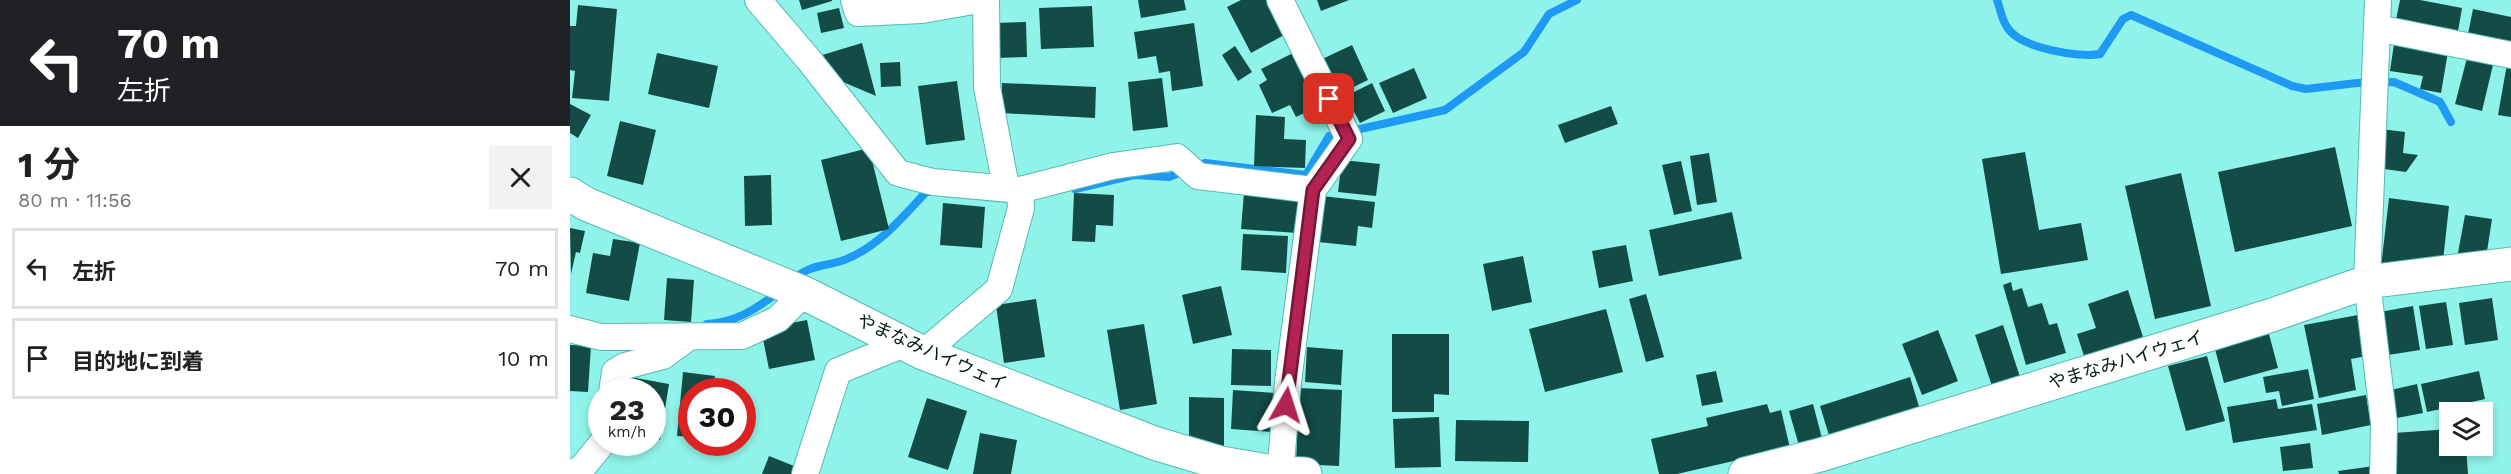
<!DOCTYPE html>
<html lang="ja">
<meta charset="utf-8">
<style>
body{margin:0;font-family:"Work Sans","Noto Sans JP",sans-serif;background:#f2f2f2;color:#202124;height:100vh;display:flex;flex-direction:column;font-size:22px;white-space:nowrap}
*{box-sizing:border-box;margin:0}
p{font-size:20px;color:#757577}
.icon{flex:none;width:33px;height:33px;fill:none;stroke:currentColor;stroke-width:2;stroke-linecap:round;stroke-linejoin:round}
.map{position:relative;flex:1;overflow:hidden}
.sheet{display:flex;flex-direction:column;background:#fff;width:570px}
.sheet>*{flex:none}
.guide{background:#202124;color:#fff;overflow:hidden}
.fabs{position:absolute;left:1869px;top:402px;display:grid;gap:12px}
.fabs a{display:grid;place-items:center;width:54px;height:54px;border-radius:0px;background:#fff;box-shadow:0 3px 9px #0003;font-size:30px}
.speed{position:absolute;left:18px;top:378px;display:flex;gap:12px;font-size:30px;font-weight:700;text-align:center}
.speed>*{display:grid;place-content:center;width:78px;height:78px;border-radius:50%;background:#fff;box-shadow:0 3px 9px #0003;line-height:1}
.speed small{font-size:15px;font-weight:400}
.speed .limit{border:9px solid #d22;background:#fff;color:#111}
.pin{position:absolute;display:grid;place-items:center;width:51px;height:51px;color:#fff;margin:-26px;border-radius:12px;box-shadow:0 3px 9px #0006}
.me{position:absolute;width:66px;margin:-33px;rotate:6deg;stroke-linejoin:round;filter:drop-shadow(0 0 4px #0008)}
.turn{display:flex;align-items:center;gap:21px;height:126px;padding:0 18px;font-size:27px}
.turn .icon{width:78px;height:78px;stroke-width:2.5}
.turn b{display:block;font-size:42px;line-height:51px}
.round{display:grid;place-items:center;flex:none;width:63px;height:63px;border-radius:0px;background:#f2f2f2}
.overview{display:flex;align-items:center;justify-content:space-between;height:102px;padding:0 18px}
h1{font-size:36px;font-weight:700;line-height:45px}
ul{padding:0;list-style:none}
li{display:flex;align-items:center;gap:18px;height:81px;margin:0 12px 9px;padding:0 6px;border:3px solid #e0e0e0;border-radius:0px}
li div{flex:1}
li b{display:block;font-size:22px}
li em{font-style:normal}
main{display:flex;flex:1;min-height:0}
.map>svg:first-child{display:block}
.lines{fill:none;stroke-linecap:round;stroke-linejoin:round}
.stream{stroke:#1e99f4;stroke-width:8}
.building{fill:#134b46}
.minor-casing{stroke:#54bab1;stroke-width:28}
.major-casing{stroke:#54bab1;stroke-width:35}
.minor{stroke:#fff;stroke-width:26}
.major{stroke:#fff;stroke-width:33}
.route-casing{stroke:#741635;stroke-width:15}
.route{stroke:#b22252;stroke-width:10}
.labels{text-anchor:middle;stroke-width:6;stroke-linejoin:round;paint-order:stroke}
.street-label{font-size:18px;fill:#001b19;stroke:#fff}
</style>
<main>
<section class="sheet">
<div class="guide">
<div class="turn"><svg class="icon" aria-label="left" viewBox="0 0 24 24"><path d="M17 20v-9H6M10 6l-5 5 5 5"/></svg><div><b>70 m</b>左折</div></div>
</div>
<div class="overview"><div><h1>1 分</h1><p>80 m · 11:56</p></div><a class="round"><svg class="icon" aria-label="close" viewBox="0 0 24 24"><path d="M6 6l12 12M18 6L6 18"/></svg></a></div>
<ul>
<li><svg class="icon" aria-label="left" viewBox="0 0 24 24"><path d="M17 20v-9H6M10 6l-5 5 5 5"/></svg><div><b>左折</b></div><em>70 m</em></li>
<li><svg class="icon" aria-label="arrive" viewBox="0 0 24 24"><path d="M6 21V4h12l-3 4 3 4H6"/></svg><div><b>目的地に到着</b></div><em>10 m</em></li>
</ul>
</section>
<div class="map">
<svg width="1941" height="474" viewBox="0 0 1941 474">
<rect width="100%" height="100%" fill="#90f3e9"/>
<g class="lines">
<path class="stream" d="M 1427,0 C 1430,8 1432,20 1437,27 C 1449,48 1509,58 1530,54 L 1553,19 L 1561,15 L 1722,86 L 1736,89 L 1787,83 L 1824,82 L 1870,102 L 1881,122
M 505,189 L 564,175 L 599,177 L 635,163 L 736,175 L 759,136 L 875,110 L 954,52 L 979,14 L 1007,0
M 222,280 C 243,263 251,268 274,260 C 307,248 332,218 356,192 L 365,192
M 137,324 C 166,322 185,310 208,292"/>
</g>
<path class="building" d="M 229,0 L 262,0 L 262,1 L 232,10 Z
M 568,0 L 614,0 L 616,10 L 571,18 Z
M 671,0 L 698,0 L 716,34 L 681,53 L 657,7 Z
M 747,0 L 779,0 L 751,11 Z
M 1830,0 L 1850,0 L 1892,8 L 1887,37 L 1825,25 Z
M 8,5 L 47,9 L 39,101 L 2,98 L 5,71 L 0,70 L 0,26 L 6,26 Z
M 522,6 L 524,47 L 471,49 L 469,8 Z
M 269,8 L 274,28 L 251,33 L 247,13 Z
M 1903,9 L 1941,17 L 1941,48 L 1897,39 Z
M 456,22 L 457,57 L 427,58 L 425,23 Z
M 624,23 L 633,86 L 602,91 L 600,71 L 589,73 L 586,56 L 568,59 L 564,32 Z
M 292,43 L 306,96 L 259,76 L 249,56 Z
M 1824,44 L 1878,52 L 1871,93 L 1850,89 L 1853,76 L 1820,71 Z
M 782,45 L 798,80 L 765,96 L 748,61 Z
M 665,46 L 682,72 L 668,81 L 652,55 Z
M 87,53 L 148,66 L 139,108 L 78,94 Z
M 723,53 L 749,106 L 726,117 L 720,105 L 702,113 L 689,85 L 697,80 L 691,69 Z
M 1897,58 L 1923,65 L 1912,111 L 1885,104 Z
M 330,62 L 331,86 L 311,87 L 310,63 Z
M 1937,64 L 1941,65 L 1941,117 L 1928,115 Z
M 844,68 L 857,98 L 823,113 L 809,83 Z
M 592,78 L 598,127 L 563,131 L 558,82 Z
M 387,81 L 395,140 L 356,145 L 348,86 Z
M 432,83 L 526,87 L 525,118 L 431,113 Z
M 802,83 L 815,111 L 790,123 L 776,96 Z
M 0,104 L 21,115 L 8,138 L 0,133 Z
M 1041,106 L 1048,124 L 995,143 L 988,125 Z
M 686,115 L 715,117 L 714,139 L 736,140 L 735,168 L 684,166 Z
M 50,121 L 86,130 L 73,185 L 37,176 Z
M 1811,129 L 1835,132 L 1833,153 L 1848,155 L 1836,172 L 1807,168 Z
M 1765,147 L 1782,226 L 1665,252 L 1648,172 Z
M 299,148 L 319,229 L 271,241 L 251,160 Z
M 1455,152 L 1469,230 L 1511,223 L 1518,260 L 1431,274 L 1412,159 Z
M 1139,153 L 1147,202 L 1127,205 L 1120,156 Z
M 772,160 L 810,164 L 806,196 L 768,192 Z
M 1111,161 L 1122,211 L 1104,215 L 1092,165 Z
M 1611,173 L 1641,306 L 1585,319 L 1555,186 Z
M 201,175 L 202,225 L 175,226 L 174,176 Z
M 504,193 L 544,195 L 543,226 L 526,225 L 525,242 L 502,241 Z
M 674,193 L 730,197 L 727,233 L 671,229 Z
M 752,196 L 805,202 L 802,228 L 788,226 L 786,246 L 748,242 Z
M 1819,198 L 1879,206 L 1872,270 L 1810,276 Z
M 373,203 L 415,207 L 412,248 L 370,245 Z
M 1162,212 L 1172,259 L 1089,276 L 1079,230 Z
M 1895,215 L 1922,219 L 1916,258 L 1888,253 Z
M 0,228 L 15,231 L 10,253 L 6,252 L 1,274 Z
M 673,234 L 718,236 L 716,273 L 671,270 Z
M 43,239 L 70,243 L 59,301 L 16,293 L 23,253 L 40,256 Z
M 1056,245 L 1063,281 L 1029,288 L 1022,251 Z
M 953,256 L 962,302 L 922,311 L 913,264 Z
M 97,278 L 124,280 L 121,322 L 94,320 Z
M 1441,282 L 1443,291 L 1452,288 L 1458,307 L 1472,303 L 1479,325 L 1487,323 L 1496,353 L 1456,365 L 1433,285 Z
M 651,286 L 662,335 L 623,344 L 612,295 Z
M 1558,290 L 1573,337 L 1514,356 L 1507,334 L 1526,328 L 1518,304 Z
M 1076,294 L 1094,357 L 1076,362 L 1059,299 Z
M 1922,298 L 1928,340 L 1895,345 L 1889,303 Z
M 466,299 L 475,357 L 434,363 L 426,305 Z
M 1876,302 L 1883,345 L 1856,349 L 1849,306 Z
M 1843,306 L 1850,350 L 1818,355 L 1810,312 Z
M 1036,309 L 1053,372 L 975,392 L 959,329 Z
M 1788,315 L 1796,356 L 1781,359 L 1786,390 L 1749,398 L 1734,325 Z
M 237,320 L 245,360 L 199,369 L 191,329 Z
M 574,324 L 587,404 L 550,410 L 537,330 Z
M 1433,325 L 1451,380 L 1423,389 L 1405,335 Z
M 1368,330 L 1388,381 L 1352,395 L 1332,344 Z
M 822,334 L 879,334 L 879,395 L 864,394 L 864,412 L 822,412 Z
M 1699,334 L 1708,368 L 1654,383 L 1645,349 Z
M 0,345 L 21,346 L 18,392 L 0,391 Z
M 737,347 L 773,350 L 771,385 L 735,382 Z
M 662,349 L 701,350 L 701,386 L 661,385 Z
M 1637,356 L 1655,421 L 1616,431 L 1598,366 Z
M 1738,369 L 1744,399 L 1712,406 L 1709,391 L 1696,393 L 1693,377 Z
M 1146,371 L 1153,402 L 1132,406 L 1126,375 Z
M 1909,371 L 1915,399 L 1857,412 L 1851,384 Z
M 113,372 L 145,376 L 143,392 L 122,392 L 122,437 L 107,436 Z
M 55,376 L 99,384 L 90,440 L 82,439 L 82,392 L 53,392 Z
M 1340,377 L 1351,413 L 1261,442 L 1250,406 Z
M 1847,384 L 1853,413 L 1827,418 L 1821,390 Z
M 729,388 L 772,390 L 769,466 L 726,464 Z
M 663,390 L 705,393 L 702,432 L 661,429 Z
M 1796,395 L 1801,425 L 1752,435 L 1747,404 Z
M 619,397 L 654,398 L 654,453 L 619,452 Z
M 357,398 L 397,411 L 378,470 L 338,457 Z
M 1706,399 L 1708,409 L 1742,404 L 1747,430 L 1663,443 L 1657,407 Z
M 1197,404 L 1200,413 L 1211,410 L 1220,448 L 1107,474 L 1089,474 L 1081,439 L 1138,426 L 1136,418 Z
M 1243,404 L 1253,442 L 1230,449 L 1219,411 Z
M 869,417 L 871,467 L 825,468 L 823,419 Z
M 886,420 L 959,421 L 958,462 L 885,461 Z
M 1880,429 L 1880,446 L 1896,446 L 1898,474 L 1827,474 L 1824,433 Z
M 410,433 L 447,440 L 441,474 L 403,474 Z
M 1740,443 L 1743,468 L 1713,471 L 1710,447 Z
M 199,456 L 224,466 L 221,474 L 192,474 Z
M 1804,466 L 1805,474 L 1769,474 L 1768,471 Z"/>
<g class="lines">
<g class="minor-casing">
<path id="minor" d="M 188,0 L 239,60 L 328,173 L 363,182 L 450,190 L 543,166 L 607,157 L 628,176 L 743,190
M 284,0 L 288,13 L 352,10 L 409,0
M 416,0 L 417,87 L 436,187
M 1808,0 L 1797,282 L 1814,423 L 1813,474
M 1807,28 L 1941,55
M 0,329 L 31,337 L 172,336 L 208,319 L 234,293
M 353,353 L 429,289 L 451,208 L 450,190
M 42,392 L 45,372 L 55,366 L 93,356 L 119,337
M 0,474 L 12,468 L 33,442
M 235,474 L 268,371 L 334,344
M 710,474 L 718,382 L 743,190 L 779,139 L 710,0"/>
</g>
<g class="major-casing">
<path id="major" d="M 0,194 L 16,204 L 234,293 L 353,353 L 584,443 L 651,463 L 710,473 L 735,474
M 1175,474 L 1250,455 L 1699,316 L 1797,282 L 1941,264"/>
</g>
<use href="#minor" class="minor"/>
<use href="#major" class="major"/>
</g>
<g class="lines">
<g class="route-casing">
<path id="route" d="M 716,405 L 743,190 L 779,139 L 759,99"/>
</g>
<use href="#route" class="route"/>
</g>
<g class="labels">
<g class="street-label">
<text transform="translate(362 352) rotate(24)" y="6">やまなみハイウェイ</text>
<text transform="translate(1556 360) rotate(-17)" y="6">やまなみハイウェイ</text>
</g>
</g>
</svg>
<div class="fabs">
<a><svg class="icon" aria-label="layers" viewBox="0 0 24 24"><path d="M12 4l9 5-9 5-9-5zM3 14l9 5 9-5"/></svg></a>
</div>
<div class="speed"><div>23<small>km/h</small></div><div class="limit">30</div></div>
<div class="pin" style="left:759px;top:99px;background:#d93025"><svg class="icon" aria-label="arrive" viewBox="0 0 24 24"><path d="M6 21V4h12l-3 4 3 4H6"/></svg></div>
<svg class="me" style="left:716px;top:405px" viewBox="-20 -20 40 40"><path d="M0-17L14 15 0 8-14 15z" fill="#b22252" stroke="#fff" stroke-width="4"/></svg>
</div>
</main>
